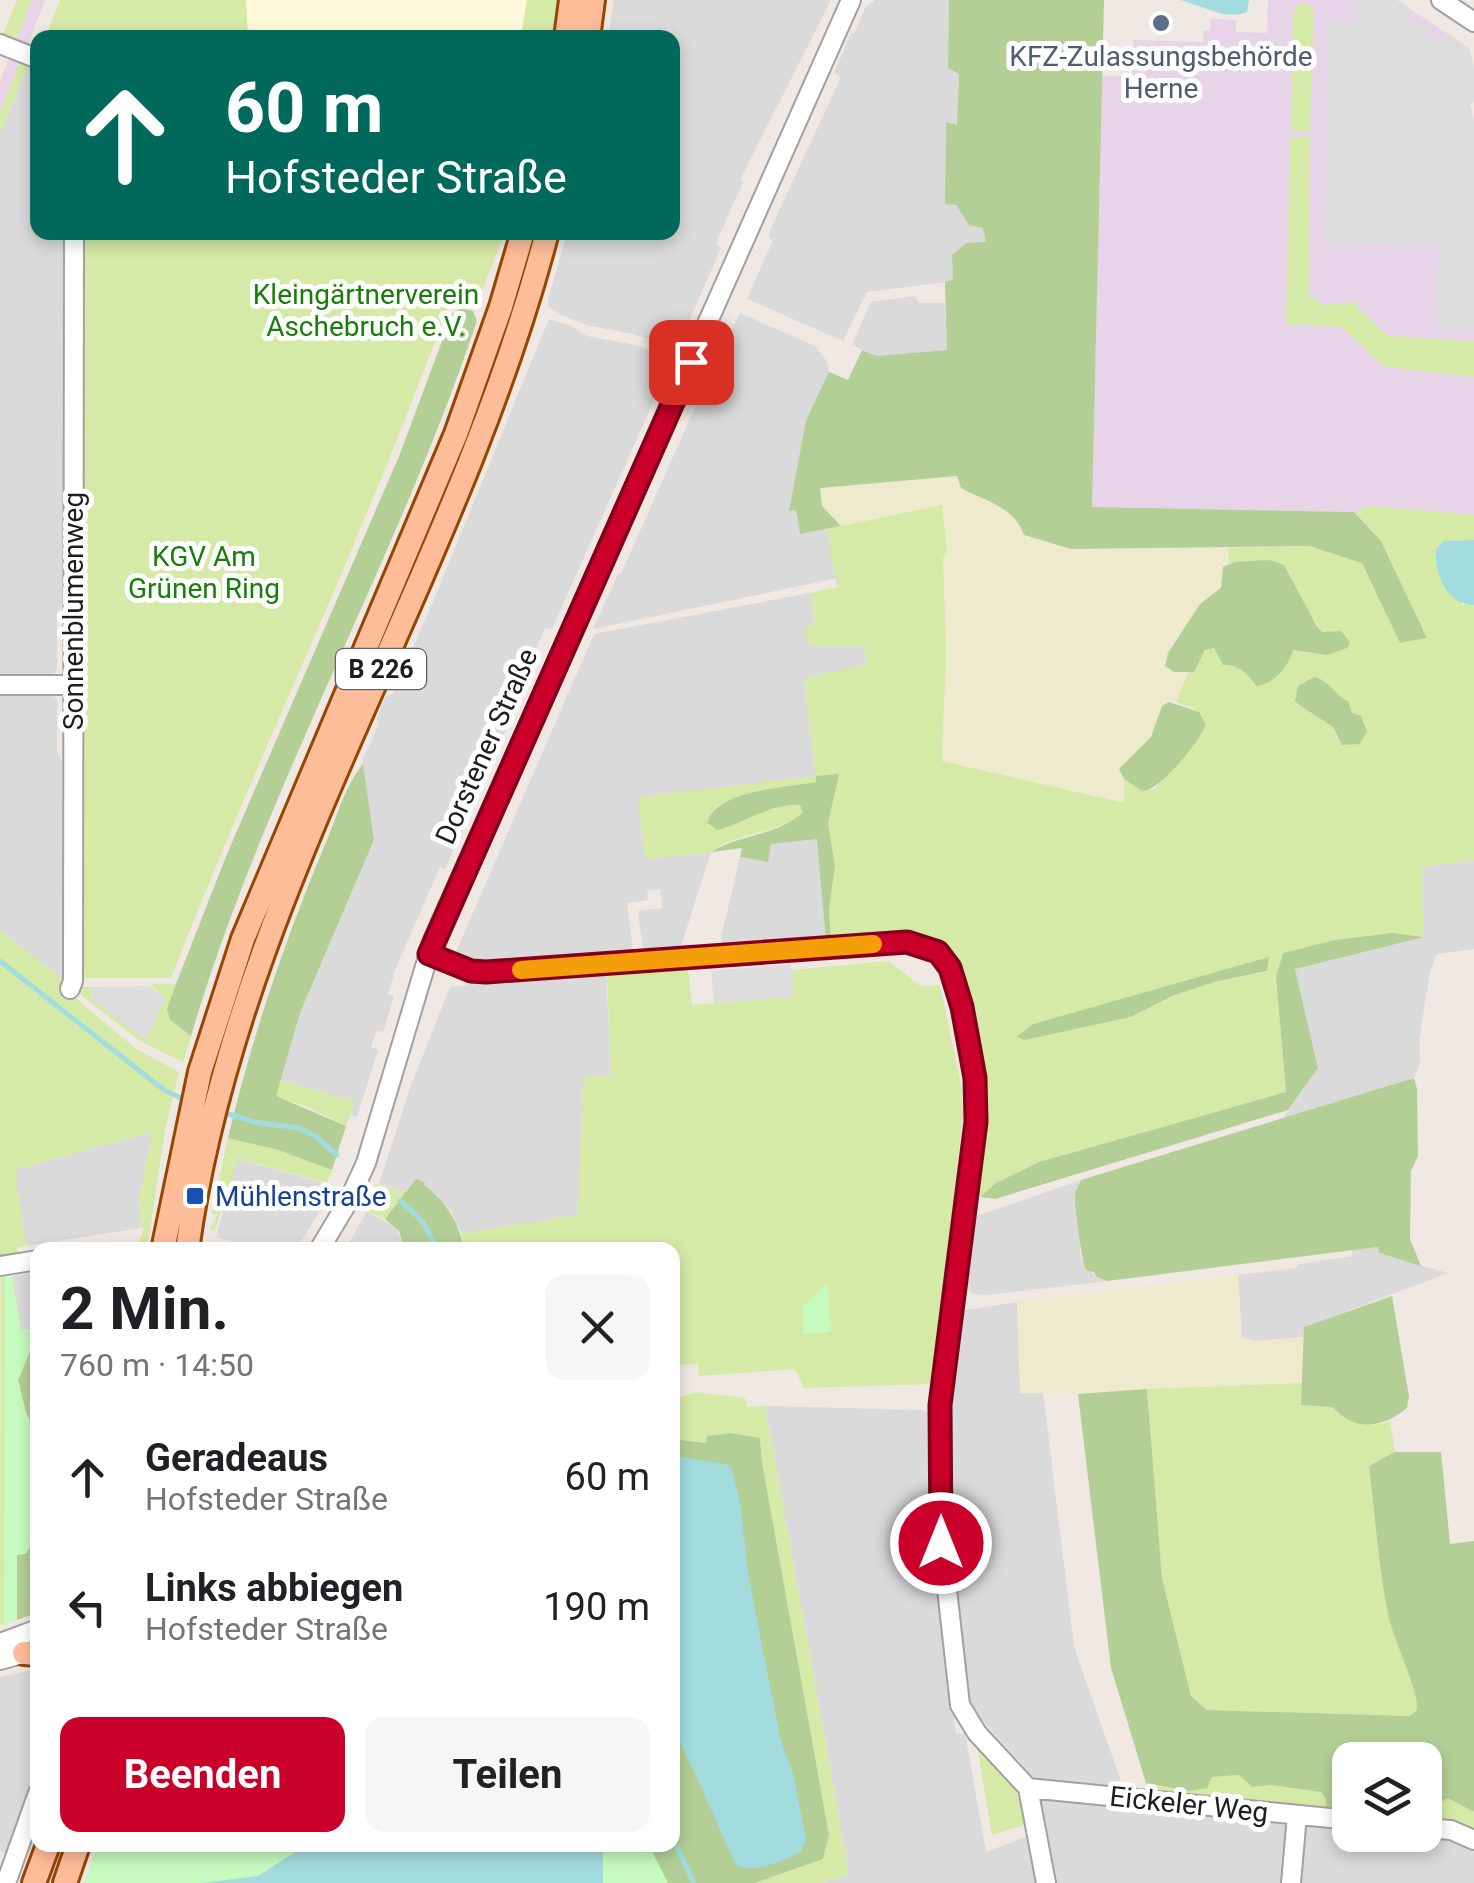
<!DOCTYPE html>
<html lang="de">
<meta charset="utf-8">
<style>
body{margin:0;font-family:Roboto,sans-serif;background:#f6f6f6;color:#202124;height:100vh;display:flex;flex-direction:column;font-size:38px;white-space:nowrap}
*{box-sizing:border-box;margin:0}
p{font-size:32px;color:#757577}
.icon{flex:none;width:55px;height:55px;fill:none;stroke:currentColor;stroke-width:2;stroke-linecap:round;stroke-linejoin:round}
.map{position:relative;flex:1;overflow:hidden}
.drawer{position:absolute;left:30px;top:1242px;width:650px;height:610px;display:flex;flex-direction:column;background:#fff;border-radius:20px;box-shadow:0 5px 15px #0003}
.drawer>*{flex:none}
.banner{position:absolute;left:30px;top:30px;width:650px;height:210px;border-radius:20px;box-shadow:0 5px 15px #0003;background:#00695c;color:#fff;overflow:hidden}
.controls{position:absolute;left:1332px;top:1742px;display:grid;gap:20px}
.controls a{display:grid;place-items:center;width:110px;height:110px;border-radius:20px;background:#fff;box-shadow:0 5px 15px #0003;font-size:50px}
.pin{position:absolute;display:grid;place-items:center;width:85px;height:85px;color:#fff;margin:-42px;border-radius:20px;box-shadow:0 5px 15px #0006}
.me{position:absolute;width:110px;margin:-55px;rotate:0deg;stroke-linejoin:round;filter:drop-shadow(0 0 8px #0008)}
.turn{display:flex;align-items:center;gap:35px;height:210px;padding:0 30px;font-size:45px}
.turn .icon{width:130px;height:130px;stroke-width:2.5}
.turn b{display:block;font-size:70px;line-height:85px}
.round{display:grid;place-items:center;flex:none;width:105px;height:105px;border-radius:20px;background:#f6f6f6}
.head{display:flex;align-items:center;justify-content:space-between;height:170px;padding:0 30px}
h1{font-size:60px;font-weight:700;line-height:75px}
.action{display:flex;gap:20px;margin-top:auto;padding:20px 30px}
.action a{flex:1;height:115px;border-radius:20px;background:#ca002a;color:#fff;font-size:40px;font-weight:700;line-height:115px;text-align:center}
.action a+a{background:#f6f6f6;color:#202124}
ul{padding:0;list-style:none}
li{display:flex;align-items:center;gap:30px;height:130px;padding:0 30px}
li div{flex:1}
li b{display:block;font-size:38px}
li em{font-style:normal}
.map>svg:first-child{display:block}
.residential{fill:#dbdada}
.industrial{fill:#e8d4e8}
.education{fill:#fff8db}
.farmland{fill:#eeeacd}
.grass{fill:#d6eaa7;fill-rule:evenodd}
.forest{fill:#b3cf96}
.park{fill:#c6fabe}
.parking{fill:#ddd}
.water{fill:#a2dcde}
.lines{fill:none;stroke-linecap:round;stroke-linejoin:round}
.stream{stroke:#a2dcde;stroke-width:5}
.minor-casing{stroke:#a1a1a1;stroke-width:22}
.major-casing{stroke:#964500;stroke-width:28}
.minor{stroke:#fff;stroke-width:18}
.major{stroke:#febd99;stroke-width:22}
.route-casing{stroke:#83001b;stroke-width:25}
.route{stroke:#ca002a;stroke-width:18}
.slow{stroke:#f59e0b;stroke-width:18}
.service-dot{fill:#5c6f8a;stroke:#fff;stroke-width:4}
.transit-dot{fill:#1a4fb4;stroke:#fff;stroke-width:4}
.labels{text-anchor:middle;stroke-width:10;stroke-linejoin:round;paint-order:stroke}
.shield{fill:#fff;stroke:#616161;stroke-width:2.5}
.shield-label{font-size:25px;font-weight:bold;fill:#1d1d1d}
.service-label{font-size:28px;fill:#4e5e75;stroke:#fff}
.park-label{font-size:28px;fill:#177e09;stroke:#fff}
.street-label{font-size:28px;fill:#1d1d1d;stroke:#fff}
.transit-label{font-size:28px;fill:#164399;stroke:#fff;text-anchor:start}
</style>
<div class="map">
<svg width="1474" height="1883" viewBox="0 0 1474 1883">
<rect width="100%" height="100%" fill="#efe8e3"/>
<path class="residential" d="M 614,0 L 831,0 L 740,180 L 743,182 L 716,243 L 721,248 L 677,349 L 633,334 L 586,325 L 560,314 L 549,307 L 548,300 L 567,233 L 672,232 L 672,38 L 608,37 Z
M 875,0 L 949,0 L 948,68 L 959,73 L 957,126 L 946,123 L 945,203 L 955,205 L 983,228 L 988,238 L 953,281 L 867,292 L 843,341 L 747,299 L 773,240 L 769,238 L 770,230 L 841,77 L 834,73 L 851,33 L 854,34 L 865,8 Z
M 28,65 L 37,68 L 38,232 L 67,233 L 67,598 L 57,616 L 57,670 L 53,675 L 0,678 L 0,134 Z
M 915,296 L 918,303 L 945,303 L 947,350 L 877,356 L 852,345 L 871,302 Z
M 740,313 L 815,346 L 826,360 L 829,372 L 806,420 L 790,510 L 796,510 L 800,534 L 827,529 L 838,578 L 593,629 L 618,574 L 621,574 L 704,387 Z
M 549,319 L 569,325 L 587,336 L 636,345 L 672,360 L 552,629 L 545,628 L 508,713 L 510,720 L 498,749 L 489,756 L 466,806 L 472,809 L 445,869 L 440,867 L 395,970 L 388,994 L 394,996 L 383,1032 L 377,1031 L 371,1047 L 378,1050 L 357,1117 L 350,1115 L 354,1101 L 280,1080 L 300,1013 L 374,840 L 362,761 L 379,724 L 377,718 L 386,696 L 392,695 L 429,611 Z
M 810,593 L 815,625 L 864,647 L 868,666 L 804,678 L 816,776 L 645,859 L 711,852 L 681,946 L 643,950 L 638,911 L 663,908 L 660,889 L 647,891 L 648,900 L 627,903 L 633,950 L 478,964 L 455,954 L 594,634 Z
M 0,690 L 51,692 L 57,700 L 57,752 L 66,769 L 66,982 L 0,930 Z
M 818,839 L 826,942 L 722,950 L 721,938 L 740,857 L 767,862 L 771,844 Z
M 1474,860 L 1474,949 L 1437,954 L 1430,971 L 1419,1041 L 1420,1064 L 1414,1078 L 1282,1119 L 1318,1068 L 1295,969 L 1423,937 L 1422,867 Z
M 606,970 L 611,1076 L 583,1077 L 579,1216 L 461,1233 L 451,1211 L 422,1183 L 416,1180 L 406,1192 L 379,1184 L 410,1088 L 450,987 L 467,985 L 466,978 Z
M 153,1132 L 139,1197 L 141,1228 L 26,1246 L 14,1170 Z
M 237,1159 L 335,1186 L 296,1250 L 267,1250 L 216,1237 Z
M 1081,1180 L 1076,1196 L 1081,1259 L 1097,1277 L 1107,1281 L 989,1295 L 973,1294 L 962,1284 L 974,1217 Z
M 367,1211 L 396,1228 L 405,1250 L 345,1250 Z
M 1378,1247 L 1380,1254 L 1448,1273 L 1305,1327 L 1304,1337 L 1258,1341 L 1242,1338 L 1238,1275 L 1296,1268 L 1299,1264 L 1352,1256 L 1352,1250 Z
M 37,1272 L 37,1328 L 21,1330 L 12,1276 Z
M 1017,1302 L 1020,1392 L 1043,1392 L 1074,1647 L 1123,1787 L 1034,1778 L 974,1711 L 969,1700 L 950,1536 L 949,1397 L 960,1311 Z
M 765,1406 L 921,1410 L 930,1414 L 932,1538 L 956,1734 L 965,1733 L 986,1852 L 1043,1830 L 1039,1796 L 1350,1828 L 1350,1835 L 1459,1838 L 1474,1847 L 1474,1883 L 819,1883 L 849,1874 Z
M 37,1669 L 37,1764 L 6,1854 L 0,1851 L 0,1677 Z"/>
<path class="industrial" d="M 32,0 L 45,0 L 27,46 L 15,41 Z
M 1268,0 L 1397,0 L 1469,48 L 1474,69 L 1474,102 L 1470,104 L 1474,120 L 1474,515 L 1369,506 L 1354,512 L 1092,507 L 1102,76 L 1132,76 L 1133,40 L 1203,42 L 1204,31 L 1210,31 L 1211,19 L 1236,20 L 1236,32 L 1267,33 Z
M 9,58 L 20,62 L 0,112 L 0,82 Z"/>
<path class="education" d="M 246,0 L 527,0 L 521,38 L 248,37 Z"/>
<path class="farmland" d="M 958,476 L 985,501 L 1008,509 L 1019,521 L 1024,535 L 1071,549 L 1228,548 L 1229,563 L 1222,573 L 1221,588 L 1200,604 L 1168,653 L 1165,666 L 1174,672 L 1188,673 L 1176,702 L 1165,703 L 1151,737 L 1119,769 L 1124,779 L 1125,803 L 942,761 L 946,651 L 943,557 L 947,550 L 942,505 L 841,526 L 822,506 L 820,488 Z
M 1238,1275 L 1242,1338 L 1258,1341 L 1304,1337 L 1302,1383 L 1078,1394 L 1020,1393 L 1017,1301 Z"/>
<path class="grass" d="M 17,0 L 32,0 L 16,39 L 3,34 Z
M 60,0 L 246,0 L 248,37 L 50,37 L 46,36 Z
M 527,0 L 558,0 L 552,37 L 521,37 Z
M 1299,4 L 1309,5 L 1314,11 L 1310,131 L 1291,131 L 1293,13 Z
M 20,62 L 28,65 L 0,134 L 0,112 Z
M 1290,137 L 1310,137 L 1309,297 L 1326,305 L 1352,302 L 1388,336 L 1474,341 L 1474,377 L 1385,367 L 1341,327 L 1286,324 Z
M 79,233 L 505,233 L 479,298 L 447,308 C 365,536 259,752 171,978 L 83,978 L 77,975 Z
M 530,319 L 536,321 L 480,476 L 386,688 L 383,687 Z
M 942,505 L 947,550 L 943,558 L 946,651 L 942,761 L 1124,803 L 1124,779 L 1142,791 L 1154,789 L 1204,730 L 1206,725 L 1193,708 L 1176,702 L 1188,673 L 1194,671 L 1205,649 L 1214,648 C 1229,661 1244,670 1257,685 C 1277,682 1287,669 1293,650 L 1328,655 L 1347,648 L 1322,632 L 1276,562 L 1229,563 L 1228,548 L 1309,546 L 1362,563 L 1401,643 L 1427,638 L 1381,541 L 1354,512 L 1369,506 L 1474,515 L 1474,540 L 1444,541 L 1462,605 L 1474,605 L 1474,860 L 1422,867 L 1424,937 C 1374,930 1331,941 1283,953 L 1276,977 L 1286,1092 L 1039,1162 L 996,1183 L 980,1197 L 974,1188 L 979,1125 L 948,950 C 926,927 862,939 831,940 L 829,910 L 835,866 L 828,823 L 838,774 L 816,777 L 816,782 L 749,793 L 771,810 L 788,804 L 800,804 L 803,812 L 793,822 L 727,842 L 711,852 L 645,859 L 638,797 L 816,776 L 804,678 L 867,665 L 864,647 L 808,645 L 804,627 L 815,624 L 810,593 L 837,587 L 827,529 ZM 1325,680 L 1338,697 L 1346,699 L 1352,713 L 1363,720 L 1367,727 L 1337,739 L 1333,727 L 1295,700 L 1296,691 ZM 1269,958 L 1267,972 L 1214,982 L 1172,996 L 1131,1017 L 1026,1040 L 1017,1037 L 1033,1024 Z
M 0,930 L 66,982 L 66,990 L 135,1048 L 179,1072 L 165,1130 L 147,1250 L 136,1250 L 144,1228 L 141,1228 L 139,1197 L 152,1132 L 15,1170 L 26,1246 L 17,1247 L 18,1256 L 0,1259 Z
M 889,961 L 920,986 L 940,985 L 961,1085 L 963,1115 L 932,1384 L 804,1388 L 795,1369 L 699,1376 L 698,1364 L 673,1365 L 672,1250 L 464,1250 L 461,1233 L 578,1215 L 583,1077 L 611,1075 L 607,975 L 688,970 L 692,1005 L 793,997 L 792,970 Z
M 150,984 L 176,984 C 165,1015 164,1016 191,1036 L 183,1062 L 140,1041 L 76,991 L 76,987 L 90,987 L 92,1000 L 165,999 Z
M 280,1080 L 355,1101 L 346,1126 L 307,1107 L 276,1097 Z
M 228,1138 L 278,1150 L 332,1170 L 327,1183 L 238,1159 L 215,1230 L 210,1229 L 217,1215 L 212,1213 Z
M 376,1184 L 406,1192 L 385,1219 L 367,1211 L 371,1204 L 367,1202 Z
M 1,1273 L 5,1277 L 4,1624 L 0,1625 Z
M 1302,1383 L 1301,1405 L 1334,1407 L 1337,1411 L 1372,1425 L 1390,1422 L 1395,1452 L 1369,1466 C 1375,1515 1378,1566 1388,1614 C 1393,1640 1419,1690 1417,1710 L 1410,1716 L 1207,1710 L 1191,1696 L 1162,1578 L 1147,1389 Z
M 696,1392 L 745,1398 L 747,1407 L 765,1406 L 849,1874 L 819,1883 L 755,1883 L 823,1859 L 829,1835 L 762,1462 L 760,1438 L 715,1434 L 707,1443 L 681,1440 L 673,1432 L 672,1400 Z
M 977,1745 C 1005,1774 1018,1782 1027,1824 L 992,1835 Z
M 1239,1775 L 1252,1787 L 1271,1785 L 1322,1792 L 1327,1799 L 1327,1812 L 1149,1793 L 1146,1783 L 1189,1791 L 1211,1777 Z
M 1448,1797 L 1474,1812 L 1474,1834 L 1425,1823 L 1425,1812 Z"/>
<path class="forest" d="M 949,0 L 1104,0 L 1092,507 L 1354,512 L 1381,541 L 1427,638 L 1400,643 L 1362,563 L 1309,546 L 1071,549 L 1024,535 C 1014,506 986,502 961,488 L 957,476 L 820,488 L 822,506 L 841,526 L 800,534 L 796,510 L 789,511 L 806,420 L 829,372 L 848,380 L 862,350 L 877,356 L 947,350 L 945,282 L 953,280 L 952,255 L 966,243 L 986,242 L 983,228 L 969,225 L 956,205 L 945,204 L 946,122 L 957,125 L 959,74 L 948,68 Z
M 461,308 L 473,311 L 477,321 C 395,565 264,789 191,1036 L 170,1020 L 167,1009 L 176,984 L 227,854 L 400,454 L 452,314 Z
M 1269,560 L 1284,565 L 1316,625 L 1322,632 L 1341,631 L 1350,642 L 1347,648 L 1328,655 L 1293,650 C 1288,667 1276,683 1257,686 C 1247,674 1240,664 1223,665 L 1214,648 L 1205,650 L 1194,672 L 1174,672 L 1165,666 L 1168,653 L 1200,604 L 1221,588 L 1223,567 L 1235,562 Z
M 1314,677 C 1330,680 1334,695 1348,701 L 1352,713 L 1361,716 L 1367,731 L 1360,744 L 1342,745 L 1333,727 L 1298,704 L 1295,700 L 1298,686 Z
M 1169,702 L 1199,712 L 1206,725 C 1198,743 1160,791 1142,791 L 1124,779 L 1119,769 L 1151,737 L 1162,706 Z
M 363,764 L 374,840 L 300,1013 L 276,1096 L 346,1126 L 332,1170 L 278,1150 L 228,1138 C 252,1036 286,937 327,840 C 337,816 346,784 363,764 Z
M 839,774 L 828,823 L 835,866 L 829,910 L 831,941 L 826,942 L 817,839 L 771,844 L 768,862 L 740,857 L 742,848 L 711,852 C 740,834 778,836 803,812 L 800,805 C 772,803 744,823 718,830 L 707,823 C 717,789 786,788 816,782 L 816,776 Z
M 1392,933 L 1424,937 L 1295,969 L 1318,1068 L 1288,1110 L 995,1199 L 980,1197 L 996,1183 L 1039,1162 L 1286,1092 L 1276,977 L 1283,953 L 1335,940 Z
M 1269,957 L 1267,971 L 1214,982 L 1172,996 L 1131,1017 L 1025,1040 L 1016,1037 L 1033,1024 Z
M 1414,1078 L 1417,1089 L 1418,1156 L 1411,1171 L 1410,1239 L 1421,1266 L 1379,1253 L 1378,1247 L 1107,1281 L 1097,1277 L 1094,1272 L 1086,1270 C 1081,1259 1075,1208 1075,1195 C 1075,1191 1079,1185 1081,1180 Z
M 416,1179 L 426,1183 L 423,1184 C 446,1202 459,1221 464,1250 L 405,1250 L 399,1231 L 385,1219 Z
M 1392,1296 L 1409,1397 L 1407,1408 C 1384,1427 1355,1433 1333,1407 L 1301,1405 L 1304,1327 Z
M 37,1344 L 37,1435 L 26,1413 L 18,1380 L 32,1346 Z
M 1147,1389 L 1162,1578 L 1191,1696 L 1207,1710 L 1410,1716 L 1417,1710 C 1419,1690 1393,1640 1388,1614 C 1378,1565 1375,1515 1369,1466 L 1395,1452 L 1441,1452 L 1450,1544 L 1474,1541 L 1474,1812 L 1448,1798 L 1425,1812 L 1425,1760 L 1350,1760 L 1350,1815 L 1327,1812 L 1326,1799 L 1321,1792 L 1271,1785 L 1252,1787 L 1239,1775 L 1212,1777 L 1207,1788 L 1189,1791 L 1146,1783 L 1111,1668 L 1078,1394 Z
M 673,1432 L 681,1440 L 706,1443 L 707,1436 L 730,1433 L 760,1438 L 762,1462 L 829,1835 L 823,1859 L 755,1883 L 603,1883 L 603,1845 L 672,1845 Z
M 37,1539 L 37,1613 L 17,1620 L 17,1554 L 25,1554 Z"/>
<path class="park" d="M 12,1276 L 21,1330 L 37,1328 L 37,1344 L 32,1346 L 18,1380 L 26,1413 L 38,1435 L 37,1539 L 25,1554 L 17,1555 L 17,1620 L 4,1625 L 5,1277 Z
M 828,1283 L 831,1332 L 803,1334 L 802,1307 Z
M 97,1845 L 649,1845 L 668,1883 L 84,1883 Z"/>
<path class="parking" d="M 1354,0 L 1397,0 L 1415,12 L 1408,25 L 1430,26 L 1430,37 L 1454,38 L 1469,48 L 1474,69 L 1474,102 L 1470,104 L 1474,120 L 1474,329 L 1435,329 L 1436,261 L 1441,261 L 1441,249 L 1433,246 L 1340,243 L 1339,247 L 1324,247 L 1329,49 L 1325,21 L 1353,22 Z
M 791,964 L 794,997 L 714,1003 L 711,971 Z
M 150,986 L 165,999 L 146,1040 L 92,1000 L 91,987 Z"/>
<path class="water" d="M 1181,0 L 1249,0 L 1247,12 L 1237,15 L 1222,14 Z
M 1474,540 L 1474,605 C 1446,605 1434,573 1436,549 L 1444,541 Z
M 673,1456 L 726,1464 L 732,1469 L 740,1502 L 749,1578 L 780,1738 L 794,1777 L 806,1840 L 801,1852 C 783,1860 753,1875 736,1865 L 673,1725 Z
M 306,1845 L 423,1845 L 433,1851 L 444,1845 L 603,1845 L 603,1883 L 202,1883 L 258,1876 Z"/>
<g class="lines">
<path class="stream" d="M 0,961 L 164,1090 L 185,1100
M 219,1111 L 254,1122 L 299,1128 L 315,1136 L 337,1155
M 400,1201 C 419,1216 429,1226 435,1250
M 672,1837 L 694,1883"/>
<g class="minor-casing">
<path id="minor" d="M 1441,0 L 1474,22
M 0,44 L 38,59
M 0,685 L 73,685
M 429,954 L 471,971 L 485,972 L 907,941 L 937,952 L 950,968 L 961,1007 L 975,1078 L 976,1122 L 940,1405 L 940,1527 L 960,1705 L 977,1733 L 1028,1788 L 1046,1883
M 70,989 L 73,981 L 74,232
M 319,1250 L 349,1200 L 366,1163 L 433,940 L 851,0
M 0,1266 L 38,1260
M 0,1643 L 38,1629
M 0,1660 L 33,1651
M 1028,1788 L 1350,1820
M 1425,1828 L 1451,1830 L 1474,1840
M 6,1883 L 38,1793
M 1291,1883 L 1297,1815"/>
</g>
<g class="major-casing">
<path id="major" d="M 566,38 L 571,0
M 588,38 L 593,0
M 163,1250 L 200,1072 L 243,939 L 456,434 L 501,307 L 523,232
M 187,1250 C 236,888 456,583 547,232
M 24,1653 L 38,1654
M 34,1883 L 48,1845
M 65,1883 L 78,1845"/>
</g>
<use href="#minor" class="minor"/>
<use href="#major" class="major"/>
</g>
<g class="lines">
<g class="route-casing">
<path id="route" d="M 691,362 L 429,954 L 471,971 L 486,972 L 907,942 L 938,952 L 950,968 L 962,1007 L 975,1078 L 976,1122 L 940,1405 L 941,1543"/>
</g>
<use href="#route" class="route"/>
<path class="slow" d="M 521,970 L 873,944"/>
</g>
<circle class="service-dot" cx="1161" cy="23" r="10"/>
<rect class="transit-dot" x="185" y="1186" width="20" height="20" rx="5"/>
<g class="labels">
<rect class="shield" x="336" y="649" width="90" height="40" rx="8"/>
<g class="shield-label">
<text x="381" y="678">B 226</text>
</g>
<g class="service-label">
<text x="1161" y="66">KFZ-Zulassungsbehörde<tspan x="1161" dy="32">Herne</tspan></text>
</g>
<g class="park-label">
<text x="366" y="304">Kleingärtnerverein<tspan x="366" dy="32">Aschebruch e.V.</tspan></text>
<text x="204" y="566">KGV Am<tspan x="204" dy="32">Grünen Ring</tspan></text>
</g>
<g class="street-label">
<text transform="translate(73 611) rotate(-90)" y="10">Sonnenblumenweg</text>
<text transform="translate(486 746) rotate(-66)" y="10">Dorstener Straße</text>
<text transform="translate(1189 1804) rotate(6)" y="10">Eickeler Weg</text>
</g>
<g class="transit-label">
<text x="215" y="1206">Mühlenstraße</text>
</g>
</g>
</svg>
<div class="controls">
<a><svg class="icon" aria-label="layers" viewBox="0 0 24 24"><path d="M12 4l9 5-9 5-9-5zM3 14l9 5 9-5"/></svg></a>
</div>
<div class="pin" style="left:691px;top:362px;background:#d93025"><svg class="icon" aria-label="arrive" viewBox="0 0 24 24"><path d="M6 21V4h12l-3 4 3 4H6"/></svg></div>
<svg class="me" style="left:941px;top:1543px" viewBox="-20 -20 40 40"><circle r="17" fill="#ca002a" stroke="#fff" stroke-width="3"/><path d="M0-11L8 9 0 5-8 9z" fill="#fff"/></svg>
<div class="banner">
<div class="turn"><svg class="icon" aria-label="ahead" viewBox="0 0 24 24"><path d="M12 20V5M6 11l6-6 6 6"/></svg><div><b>60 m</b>Hofsteder Straße</div></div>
</div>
<section class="drawer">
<div class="head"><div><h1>2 Min.</h1><p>760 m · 14:50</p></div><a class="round"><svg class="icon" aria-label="close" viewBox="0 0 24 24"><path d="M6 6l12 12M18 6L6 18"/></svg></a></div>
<ul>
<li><svg class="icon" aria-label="ahead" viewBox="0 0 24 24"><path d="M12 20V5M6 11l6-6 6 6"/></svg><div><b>Geradeaus</b><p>Hofsteder Straße</p></div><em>60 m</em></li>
<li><svg class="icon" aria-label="left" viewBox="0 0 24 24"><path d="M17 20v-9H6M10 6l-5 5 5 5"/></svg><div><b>Links abbiegen</b><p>Hofsteder Straße</p></div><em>190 m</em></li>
</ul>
<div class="action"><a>Beenden</a><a>Teilen</a></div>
</section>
</div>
